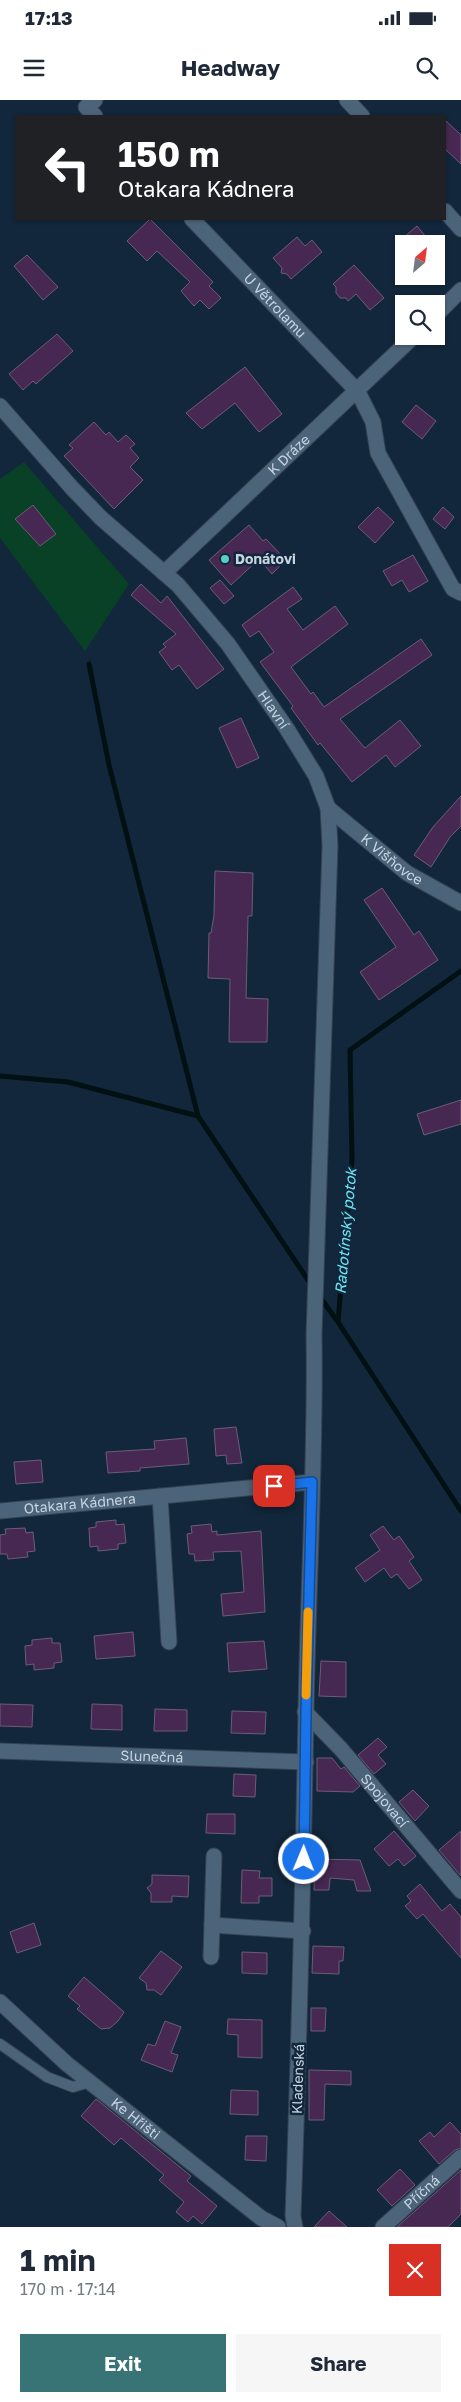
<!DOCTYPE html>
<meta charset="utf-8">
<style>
body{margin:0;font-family:"Golos Text",sans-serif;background:#f6f6f7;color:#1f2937;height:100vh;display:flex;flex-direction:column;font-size:19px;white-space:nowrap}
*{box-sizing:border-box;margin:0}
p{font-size:16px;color:#747a83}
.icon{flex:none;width:28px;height:28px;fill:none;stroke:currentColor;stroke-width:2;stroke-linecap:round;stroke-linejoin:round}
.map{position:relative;height:2127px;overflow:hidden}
.details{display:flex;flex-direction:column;background:#fff;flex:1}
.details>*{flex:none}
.guide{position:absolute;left:15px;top:15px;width:431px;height:105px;border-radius:0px;box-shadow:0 1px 4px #0004;background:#202124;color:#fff;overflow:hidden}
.needle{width:32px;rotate:28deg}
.buttons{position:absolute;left:395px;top:135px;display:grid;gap:10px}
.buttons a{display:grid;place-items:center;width:50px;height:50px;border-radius:0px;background:#fff;box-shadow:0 1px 4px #0004;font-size:25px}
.pin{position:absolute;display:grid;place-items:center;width:42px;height:42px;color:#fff;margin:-21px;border-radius:10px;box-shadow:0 2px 8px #0006}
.me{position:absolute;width:55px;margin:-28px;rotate:1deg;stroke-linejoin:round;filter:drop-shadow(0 0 4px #0008)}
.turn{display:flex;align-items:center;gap:18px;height:105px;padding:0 20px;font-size:22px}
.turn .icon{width:65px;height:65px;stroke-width:2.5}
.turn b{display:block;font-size:35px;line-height:42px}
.round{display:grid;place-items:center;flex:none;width:52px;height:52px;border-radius:0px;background:#f6f6f7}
.summary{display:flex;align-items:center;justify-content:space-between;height:85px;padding:0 20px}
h1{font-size:30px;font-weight:700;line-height:38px}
.primary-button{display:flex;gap:10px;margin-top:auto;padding:10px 20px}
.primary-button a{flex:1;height:58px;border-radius:0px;background:#387376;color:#fff;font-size:20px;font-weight:700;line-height:58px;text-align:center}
.primary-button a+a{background:#f6f6f7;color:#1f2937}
.status{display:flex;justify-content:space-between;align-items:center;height:35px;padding:0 25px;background:#fff;direction:ltr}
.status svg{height:14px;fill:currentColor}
header{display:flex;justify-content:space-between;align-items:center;height:65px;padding:0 20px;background:#fff;font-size:22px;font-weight:700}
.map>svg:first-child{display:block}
.green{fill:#084126}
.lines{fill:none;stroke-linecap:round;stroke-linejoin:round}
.stream{stroke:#001013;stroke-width:5}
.building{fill:#462852;stroke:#6e5c76}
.lane-casing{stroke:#344253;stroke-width:12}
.street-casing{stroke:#344253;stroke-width:17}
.secondary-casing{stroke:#344253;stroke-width:17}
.lane{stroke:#4c647a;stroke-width:10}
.street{stroke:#4c647a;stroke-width:15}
.secondary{stroke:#4c647a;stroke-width:15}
.route-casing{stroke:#114b97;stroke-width:12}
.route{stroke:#1a73e8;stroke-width:9}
.slow{stroke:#f59e0b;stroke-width:9}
.poi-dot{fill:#57cec2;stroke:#12273b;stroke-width:2}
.labels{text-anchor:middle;stroke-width:5;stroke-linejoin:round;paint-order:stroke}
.street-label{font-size:14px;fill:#c7d4e1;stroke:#12273b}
.poi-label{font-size:14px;font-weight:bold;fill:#c7d4e1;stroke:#12273b;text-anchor:start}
.water-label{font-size:15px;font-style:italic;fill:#6ce5f6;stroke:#12273b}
</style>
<div class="status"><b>17:13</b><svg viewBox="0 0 49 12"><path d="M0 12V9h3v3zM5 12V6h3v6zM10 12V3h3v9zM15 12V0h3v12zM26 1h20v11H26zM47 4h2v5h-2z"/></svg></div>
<header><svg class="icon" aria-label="menu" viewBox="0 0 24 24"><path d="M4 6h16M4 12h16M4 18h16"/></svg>Headway<svg class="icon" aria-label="search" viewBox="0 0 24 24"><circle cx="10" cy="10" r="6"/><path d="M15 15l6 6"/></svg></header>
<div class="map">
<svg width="461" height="2127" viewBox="0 0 461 2127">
<rect width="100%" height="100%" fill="#12273b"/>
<path class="green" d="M 24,362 L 129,484 L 85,551 L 0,438 L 0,379 Z"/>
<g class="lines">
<path class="stream" d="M 89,564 L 109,665 L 198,1016
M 461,871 L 350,950 L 352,1059 L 338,1222 L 461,1411
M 0,976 L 68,982 L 198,1016 L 312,1186
M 320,1197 L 338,1222"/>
</g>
<path class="building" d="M 445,20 L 461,35 L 461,64 L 445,49 Z
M 150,119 L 213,182 L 209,186 L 221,198 L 209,209 L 200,200 L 194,206 L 181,191 L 190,182 L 157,151 L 147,161 L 127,141 Z
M 417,126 L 432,144 L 396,144 Z
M 297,137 L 305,146 L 312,140 L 322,152 L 291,179 L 287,174 L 281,173 L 282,168 L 273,158 Z
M 27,155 L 58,187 L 43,200 L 14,166 Z
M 354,165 L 384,198 L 370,210 L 356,194 L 348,201 L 346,198 L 340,198 L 336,193 L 336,187 L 333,184 Z
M 57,234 L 73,251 L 36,284 L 33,281 L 23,290 L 9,274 Z
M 245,267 L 282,314 L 259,332 L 235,303 L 202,329 L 186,313 Z
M 416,305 L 436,321 L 422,339 L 402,322 Z
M 94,322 L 106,335 L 109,332 L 118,342 L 126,335 L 135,344 L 130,348 L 139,358 L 130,367 L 143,380 L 114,409 L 64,356 L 73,348 L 69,345 Z
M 33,405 L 56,434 L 40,446 L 15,419 Z
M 378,407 L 394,422 L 375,443 L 358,427 Z
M 443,407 L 454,417 L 445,429 L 433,419 Z
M 249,425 L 263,441 L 266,439 L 286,460 L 272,474 L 259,459 L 231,485 L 209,460 Z
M 413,455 L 428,481 L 409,492 L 402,480 L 392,486 L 383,471 Z
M 220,480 L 234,496 L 224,504 L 210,488 Z
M 141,484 L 161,503 L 167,496 L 224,569 L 197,589 L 179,565 L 172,570 L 159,552 L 166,547 L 163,544 L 176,534 L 131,495 Z
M 293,487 L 302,499 L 287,509 L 303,530 L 335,506 L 348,524 L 291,567 L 311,594 L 313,592 L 324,607 L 421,539 L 432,555 L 340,619 L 365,648 L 400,620 L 421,646 L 395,667 L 386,655 L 352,682 L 320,643 L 318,645 L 291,608 L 293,606 L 260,562 L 274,552 L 259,531 L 250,537 L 242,525 Z
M 241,618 L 259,658 L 237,668 L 219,628 Z
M 461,696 L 461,726 L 450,737 L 431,767 L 414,755 L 433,727 Z
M 215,771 L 253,773 L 252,816 L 248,816 L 246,898 L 268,899 L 267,942 L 229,942 L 230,879 L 208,878 L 209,833 L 211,833 L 214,815 Z
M 382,788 L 414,835 L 419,831 L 438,860 L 379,900 L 360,872 L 396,847 L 364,800 Z
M 461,1000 L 461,1024 L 424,1035 L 417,1014 Z
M 236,1327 L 242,1363 L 227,1364 L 226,1355 L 216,1356 L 214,1329 Z
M 186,1338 L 189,1364 L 140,1368 L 140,1371 L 108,1373 L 106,1352 L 155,1349 L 154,1341 Z
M 41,1360 L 43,1382 L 16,1384 L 14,1362 Z
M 116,1420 L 116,1425 L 124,1424 L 126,1443 L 118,1444 L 118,1449 L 98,1451 L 98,1446 L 90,1447 L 89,1428 L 96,1427 L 96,1422 Z
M 211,1424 L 212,1432 L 217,1431 L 217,1435 L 261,1431 L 265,1512 L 223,1516 L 221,1494 L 244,1492 L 241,1451 L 213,1452 L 214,1460 L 195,1461 L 194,1454 L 189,1454 L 187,1434 L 192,1433 L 191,1426 Z
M 383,1426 L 394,1440 L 399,1436 L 414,1457 L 409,1461 L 422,1480 L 409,1489 L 397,1474 L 391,1478 L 384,1468 L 365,1482 L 355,1468 L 380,1450 L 370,1435 Z
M 25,1428 L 26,1433 L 33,1432 L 35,1451 L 27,1452 L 28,1457 L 8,1459 L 7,1454 L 0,1454 L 0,1435 L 6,1434 L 5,1429 Z
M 133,1532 L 135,1556 L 96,1559 L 94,1536 Z
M 52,1538 L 52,1543 L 60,1543 L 62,1562 L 54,1563 L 54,1568 L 34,1570 L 34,1564 L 26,1565 L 25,1546 L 32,1545 L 32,1540 Z
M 264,1541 L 267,1569 L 229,1572 L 227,1543 Z
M 321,1561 L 346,1562 L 346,1597 L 319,1596 Z
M 0,1604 L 33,1605 L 32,1627 L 0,1626 Z
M 92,1604 L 122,1605 L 122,1630 L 91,1629 Z
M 155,1609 L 187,1610 L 187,1631 L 154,1631 Z
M 232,1611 L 266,1612 L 265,1634 L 231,1633 Z
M 378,1638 L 387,1647 L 378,1655 L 386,1664 L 374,1674 L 358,1655 Z
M 317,1658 L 332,1658 L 341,1669 L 344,1667 L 360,1686 L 353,1692 L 317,1691 Z
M 234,1674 L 256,1675 L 255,1697 L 233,1696 Z
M 413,1690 L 429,1706 L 415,1721 L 399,1702 Z
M 207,1714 L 235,1714 L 235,1734 L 206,1733 Z
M 394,1731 L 416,1756 L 404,1766 L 398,1759 L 389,1766 L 374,1749 Z
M 461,1731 L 461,1776 L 439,1750 Z
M 315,1759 L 360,1760 L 371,1791 L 357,1791 L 354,1780 L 330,1778 L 329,1790 L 314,1790 Z
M 242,1770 L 260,1771 L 259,1778 L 272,1778 L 272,1796 L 259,1796 L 259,1803 L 241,1803 Z
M 152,1775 L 189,1776 L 188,1797 L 172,1796 L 172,1802 L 151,1802 L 151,1793 L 147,1788 L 152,1784 Z
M 420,1784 L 442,1811 L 450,1804 L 461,1817 L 461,1858 L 423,1814 L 417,1819 L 405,1806 L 411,1801 L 407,1796 Z
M 34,1823 L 41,1845 L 17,1853 L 10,1832 Z
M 313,1846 L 344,1847 L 343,1861 L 339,1861 L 339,1874 L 312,1873 Z
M 161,1851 L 182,1867 L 161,1895 L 154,1890 L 147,1890 L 146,1883 L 139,1878 Z
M 242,1852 L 267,1853 L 267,1874 L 242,1873 Z
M 84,1877 L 124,1912 L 118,1921 L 110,1928 L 101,1929 L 77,1909 L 80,1906 L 68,1896 Z
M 311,1908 L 326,1908 L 325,1931 L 311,1931 Z
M 228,1919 L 262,1920 L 262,1958 L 238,1957 L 238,1935 L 227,1934 Z
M 165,1921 L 181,1927 L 171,1953 L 178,1955 L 172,1972 L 141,1960 L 148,1944 L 155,1946 Z
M 309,1970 L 351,1971 L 351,1985 L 325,1984 L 324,2020 L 309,2020 Z
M 231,1990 L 258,1991 L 258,2015 L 230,2014 Z
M 96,1999 L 191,2076 L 187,2081 L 217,2106 L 202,2124 L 193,2116 L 188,2122 L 176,2112 L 184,2102 L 159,2080 L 164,2075 L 121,2038 L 114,2045 L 81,2016 Z
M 450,2022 L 461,2034 L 461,2048 L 455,2050 L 439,2064 L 419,2041 L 430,2032 L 434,2037 Z
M 246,2036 L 267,2036 L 266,2061 L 245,2060 Z
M 400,2069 L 415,2085 L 392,2106 L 377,2090 Z
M 461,2070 L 461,2114 L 448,2127 L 397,2127 Z
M 329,2111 L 347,2127 L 314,2127 Z"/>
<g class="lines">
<g class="lane-casing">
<path id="lane" d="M 0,1944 L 47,1977 L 73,1987 L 90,1982"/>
</g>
<g class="street-casing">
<g id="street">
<path d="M 347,0 L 362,16"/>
<path d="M 95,16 L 86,7 L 95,0"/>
<path d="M 445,111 L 461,129"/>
<path id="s1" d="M 192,119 L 358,292 L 373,322 L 378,353 L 453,489 L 461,493"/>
<path d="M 436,215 L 461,190"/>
<path id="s2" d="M 164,473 L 414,236"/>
<path d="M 160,1396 L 169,1542"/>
<path id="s3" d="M 0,1411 L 312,1382"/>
<path id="s4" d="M 305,1612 L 341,1649 L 461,1791"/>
<path id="s5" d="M 0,1651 L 306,1662"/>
<path d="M 212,1825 L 303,1831"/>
<path d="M 211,1857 L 214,1756"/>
<path id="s6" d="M 0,1902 L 67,1964 L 261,2118 L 278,2127"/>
<path id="s7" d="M 383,2127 L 461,2057"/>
</g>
</g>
<g class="secondary-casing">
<g id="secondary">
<path id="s8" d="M 0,306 L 72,388 L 101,418 L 178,485 L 228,544 L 287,629 L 316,676 L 328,708 L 330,746 L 314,1235 C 316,1360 308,1486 306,1611 C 303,1780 299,1948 293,2116 L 295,2127"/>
<path id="s9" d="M 328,708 L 407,773 L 461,803"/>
</g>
</g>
<use href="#lane" class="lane"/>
<use href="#street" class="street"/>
<use href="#secondary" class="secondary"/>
</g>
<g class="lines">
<g class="route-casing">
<path id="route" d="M 274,1386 L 312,1382 L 306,1612 L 304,1759"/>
</g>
<use href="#route" class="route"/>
<path class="slow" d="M 306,1595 L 308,1512"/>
</g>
<circle class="poi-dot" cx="225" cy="459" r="5"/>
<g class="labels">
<g class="street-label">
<text dy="5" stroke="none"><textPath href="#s1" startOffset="120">U Větrolamu</textPath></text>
<text dy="5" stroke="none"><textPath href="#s2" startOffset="172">K Dráze</textPath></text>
<text dy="5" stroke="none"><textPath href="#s8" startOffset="410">Hlavní</textPath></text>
<text dy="5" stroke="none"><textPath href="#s9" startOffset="82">K Višňovce</textPath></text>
<text dy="5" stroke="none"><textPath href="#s3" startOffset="80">Otakara Kádnera</textPath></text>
<text dy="5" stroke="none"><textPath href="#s5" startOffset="152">Slunečná</textPath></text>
<text dy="5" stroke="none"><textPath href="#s4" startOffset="119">Spojovací</textPath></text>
<text transform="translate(298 1979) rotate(-88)" y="5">Kladenská</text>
<text dy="5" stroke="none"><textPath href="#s6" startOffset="179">Ke Hřišti</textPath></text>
<text dy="5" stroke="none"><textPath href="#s7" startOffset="52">Příčná</textPath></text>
</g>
<g class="poi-label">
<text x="235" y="464">Donátovi</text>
</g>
<g class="water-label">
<text transform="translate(346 1131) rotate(-85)" y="5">Radotínský potok</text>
</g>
</g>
</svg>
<div class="buttons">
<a><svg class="needle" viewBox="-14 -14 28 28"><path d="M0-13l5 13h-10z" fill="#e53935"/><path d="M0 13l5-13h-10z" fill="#747a83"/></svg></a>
<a><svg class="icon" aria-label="search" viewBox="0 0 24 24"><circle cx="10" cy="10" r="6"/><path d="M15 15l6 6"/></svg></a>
</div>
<div class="pin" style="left:274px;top:1386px;background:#d93025"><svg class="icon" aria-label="arrive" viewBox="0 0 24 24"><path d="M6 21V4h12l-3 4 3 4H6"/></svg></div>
<svg class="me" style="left:304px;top:1759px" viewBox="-20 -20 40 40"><circle r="17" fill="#1a73e8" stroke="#fff" stroke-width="3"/><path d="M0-11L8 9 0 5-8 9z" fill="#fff"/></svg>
<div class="guide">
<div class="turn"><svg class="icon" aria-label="left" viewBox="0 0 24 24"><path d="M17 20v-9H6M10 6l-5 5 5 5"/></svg><div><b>150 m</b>Otakara Kádnera</div></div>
</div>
</div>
<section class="details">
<div class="summary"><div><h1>1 min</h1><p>170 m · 17:14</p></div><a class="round" style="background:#d93025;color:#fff"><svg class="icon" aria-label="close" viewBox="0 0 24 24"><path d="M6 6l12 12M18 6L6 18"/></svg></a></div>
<div class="primary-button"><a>Exit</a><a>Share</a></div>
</section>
